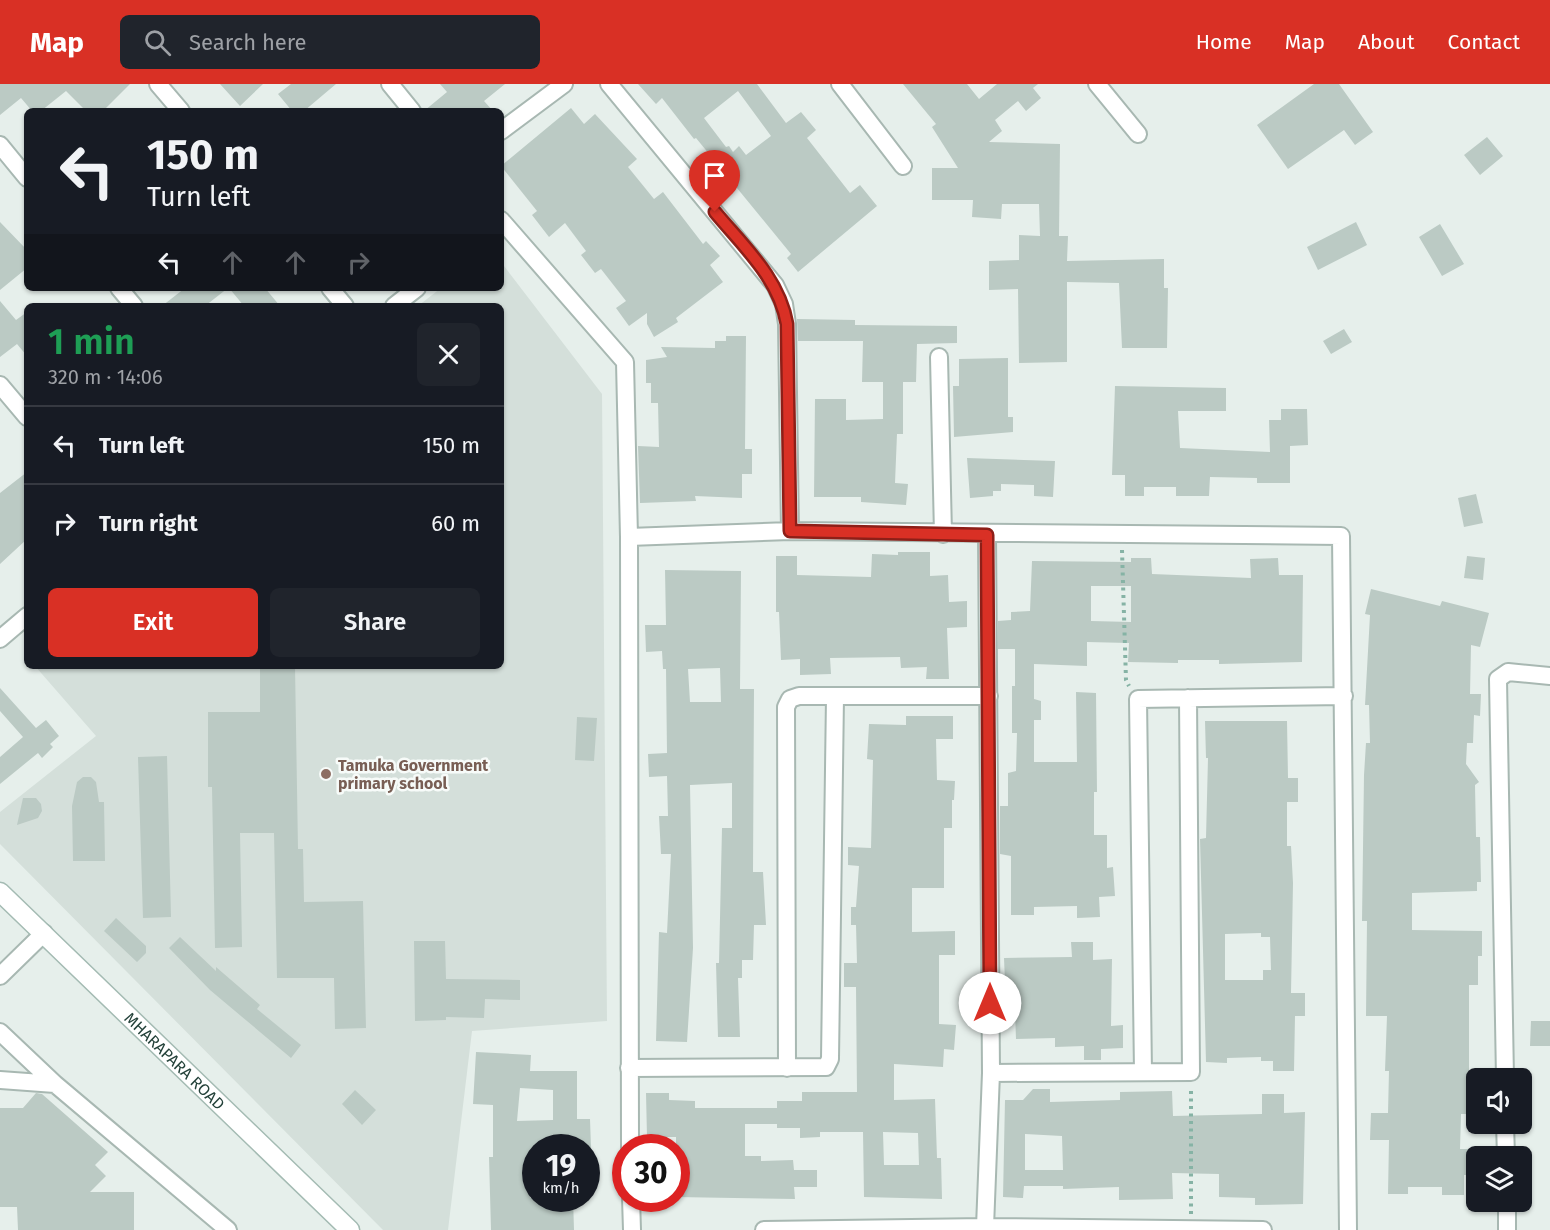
<!DOCTYPE html>
<meta charset="utf-8">
<style>
body{margin:0;font-family:"Fira Sans",sans-serif;background:#20242c;color:#f1f3f6;height:100vh;display:flex;flex-direction:column;font-size:22px;white-space:nowrap}
*{box-sizing:border-box;margin:0}
p{font-size:20px;color:#9ea1a6}
.icon{flex:none;width:33px;height:33px;fill:none;stroke:currentColor;stroke-width:2;stroke-linecap:round;stroke-linejoin:round}
.map{position:relative;flex:1;overflow:hidden}
.sheet{position:absolute;left:24px;top:219px;width:480px;height:366px;display:flex;flex-direction:column;background:#171b24;border-radius:9px;box-shadow:0 2px 4px #0004}
.sheet>*{flex:none}
.banner{position:absolute;left:24px;top:24px;width:480px;height:183px;border-radius:9px;box-shadow:0 2px 4px #0004;background:#171b24;color:#f1f3f6;overflow:hidden}
.buttons{position:absolute;left:1466px;top:984px;display:grid;gap:12px}
.buttons a{display:grid;place-items:center;width:66px;height:66px;border-radius:9px;background:#171b24;box-shadow:0 2px 4px #0004;font-size:30px}
.speed{position:absolute;left:522px;top:1050px;display:flex;gap:12px;font-size:30px;font-weight:700;text-align:center}
.speed>*{display:grid;place-content:center;width:78px;height:78px;border-radius:50%;background:#171b24;box-shadow:0 2px 4px #0004;line-height:1}
.speed small{font-size:15px;font-weight:400}
.speed .limit{border:9px solid #d22;background:#fff;color:#111}
.pin{position:absolute;display:grid;place-items:center;width:51px;height:51px;color:#fff;margin:-62px -26px;border-radius:50% 50% 50% 0;rotate:-45deg;box-shadow:0 0 6px #0007}
.pin .icon{rotate:45deg}
.me{position:absolute;width:66px;margin:-33px;rotate:0deg;stroke-linejoin:round;filter:drop-shadow(0 0 4px #0008)}
.turn{display:flex;align-items:center;gap:21px;height:126px;padding:0 24px;font-size:27px}
.turn .icon{width:78px;height:78px;stroke-width:2.5}
.turn b{display:block;font-size:42px;line-height:51px}
.lanes{display:flex;align-items:center;height:57px;padding:0 24px;background:#0003;justify-content:center;gap:30px;direction:ltr}
.lanes .off{opacity:.35}
.round{display:grid;place-items:center;flex:none;width:63px;height:63px;border-radius:9px;background:#20242c}
.headline{display:flex;align-items:center;justify-content:space-between;height:102px;padding:0 24px}
h1{font-size:36px;font-weight:600;line-height:45px;color:#1e9e55}
.button{display:flex;gap:12px;margin-top:auto;padding:12px 24px}
.button a{flex:1;height:69px;border-radius:9px;background:#d93025;color:#fff;font-size:24px;font-weight:600;line-height:69px;text-align:center}
.button a+a{background:#20242c;color:#f1f3f6}
ul{padding:0;list-style:none}
li{display:flex;align-items:center;gap:18px;height:78px;padding:0 24px;border-top:2px solid #363941}
li div{flex:1}
li b{display:block;font-size:22px}
li em{font-style:normal}
header{display:flex;align-items:center;gap:36px;box-sizing:border-box;height:84px;padding:0 30px;background:#d93025;color:#fff}
header strong{font-size:28px}
nav{display:flex;gap:33px;margin-inline-start:auto;font-size:21px}
.search{width:420px;height:54px;background:#20242c;display:flex;align-items:center;gap:15px;box-sizing:border-box;padding:0 21px;border-radius:9px;color:#9ea1a6;font-size:22px}
.map>svg:first-child{display:block}
.built{fill:#d4dfda}
.building{fill:#bbcac4;fill-rule:evenodd}
.lines{fill:none;stroke-linecap:round;stroke-linejoin:round}
.minor-casing{stroke:#a8b8b2;stroke-width:20}
.secondary-casing{stroke:#a4bbb3;stroke-width:21}
.path{stroke:#86b3a5;stroke-width:4;stroke-dasharray:3 4.5;stroke-linecap:butt}
.minor{stroke:#fff;stroke-width:16}
.secondary{stroke:#fff;stroke-width:18}
.route-casing{stroke:#8d1f18;stroke-width:15}
.route{stroke:#d93025;stroke-width:10}
.education-dot{fill:#8d6e63;stroke:#f7fbf9;stroke-width:2}
.labels{text-anchor:middle;stroke-width:5;stroke-linejoin:round;paint-order:stroke}
.education-label{font-size:16px;font-weight:bold;fill:#785e54;stroke:#f7fbf9;text-anchor:start}
.street-label{font-size:16px;fill:#24423a;stroke:#f7fbf9}
</style>
<header>
<strong>Map</strong>
<div class="search"><svg class="icon" aria-label="search" viewBox="0 0 24 24"><circle cx="10" cy="10" r="6"/><path d="M15 15l6 6"/></svg>Search here</div>
<nav><a>Home</a><a>Map</a><a>About</a><a>Contact</a></nav>
</header>
<div class="map">
<svg width="1550" height="1146" viewBox="0 0 1550 1146">
<rect width="100%" height="100%" fill="#e6efeb"/>
<path class="built" d="M 501,178 L 602,310 L 607,937 L 472,947 L 448,1146 L 383,1146 L 0,760 L 0,728 L 96,652 L 35,582 L 501,582 L 501,222 L 418,222 L 441,204 L 501,204 Z"/>
<path class="building" d="M 0,0 L 130,0 L 103,27 L 86,27 L 66,7 L 41,27 L 32,27 L 21,14 L 0,31 Z
M 220,0 L 263,0 L 240,22 Z
M 291,0 L 336,0 L 304,27 L 292,27 L 278,10 Z
M 440,0 L 505,0 L 484,17 L 493,27 L 424,27 L 447,8 Z
M 638,0 L 757,0 L 786,39 L 801,28 L 816,46 L 807,54 L 850,109 L 860,101 L 877,122 L 798,188 L 787,174 L 791,170 L 696,54 L 694,55 L 662,14 L 656,20 ZM 738,7 L 771,52 L 746,71 L 739,62 L 733,68 L 729,62 L 726,63 L 704,34 Z
M 903,0 L 967,0 L 979,15 L 997,0 L 1038,0 L 1033,4 L 1041,14 L 1026,27 L 1018,17 L 995,36 L 1002,47 L 989,58 L 1060,60 L 1059,152 L 1068,152 L 1067,177 L 1164,175 L 1164,204 L 1168,204 L 1167,264 L 1122,264 L 1119,199 L 1067,198 L 1067,278 L 1019,279 L 1018,205 L 989,206 L 989,177 L 1019,176 L 1019,151 L 1040,152 L 1039,120 L 1002,120 L 1001,135 L 972,133 L 973,116 L 932,116 L 932,84 L 958,84 L 932,43 L 936,40 Z
M 1314,0 L 1339,0 L 1373,48 L 1355,61 L 1344,46 L 1288,85 L 1257,41 Z
M 571,24 L 584,40 L 595,30 L 637,75 L 628,83 L 654,115 L 663,108 L 703,160 L 706,157 L 720,172 L 710,181 L 723,198 L 676,234 L 678,238 L 654,253 L 647,240 L 647,229 L 629,242 L 616,224 L 626,217 L 601,185 L 595,189 L 581,171 L 586,167 L 565,139 L 549,153 L 532,131 L 537,127 L 501,82 Z
M 1487,53 L 1503,72 L 1480,91 L 1464,71 Z
M 0,138 L 27,166 L 27,184 L 0,206 Z
M 1356,138 L 1367,161 L 1318,186 L 1307,163 Z
M 1440,140 L 1464,180 L 1442,192 L 1419,153 Z
M 185,204 L 228,204 L 205,222 L 162,222 Z
M 229,204 L 265,204 L 280,222 L 244,222 Z
M 0,217 L 16,236 L 27,228 L 27,272 L 17,260 L 0,273 Z
M 797,235 L 855,236 L 855,241 L 957,242 L 957,259 L 917,260 L 916,298 L 903,298 L 903,350 L 897,350 L 895,399 L 908,400 L 906,421 L 861,418 L 861,413 L 814,413 L 815,315 L 846,315 L 846,336 L 883,335 L 883,298 L 862,298 L 863,257 L 798,257 Z
M 1344,245 L 1352,258 L 1331,270 L 1323,257 Z
M 726,252 L 746,252 L 745,365 L 752,365 L 752,390 L 742,390 L 742,414 L 695,412 L 696,417 L 640,419 L 638,362 L 659,363 L 658,319 L 651,319 L 651,299 L 646,299 L 646,276 L 667,273 L 661,263 L 715,264 L 715,257 L 726,257 Z
M 1008,274 L 1008,333 L 1013,333 L 1013,348 L 954,353 L 953,302 L 959,302 L 959,275 Z
M 1115,302 L 1226,304 L 1226,327 L 1178,327 L 1180,364 L 1270,368 L 1269,336 L 1281,336 L 1281,325 L 1307,325 L 1308,361 L 1290,362 L 1290,399 L 1257,399 L 1257,394 L 1210,393 L 1209,412 L 1176,412 L 1176,403 L 1144,403 L 1144,412 L 1125,412 L 1125,391 L 1112,391 Z
M 967,374 L 1055,377 L 1053,413 L 1034,412 L 1034,401 L 1001,400 L 1001,407 L 993,407 L 993,412 L 970,414 Z
M 27,388 L 27,455 L 0,480 L 0,409 Z
M 1476,410 L 1483,439 L 1464,443 L 1458,414 Z
M 898,468 L 930,468 L 930,492 L 948,491 L 949,518 L 967,517 L 967,543 L 947,544 L 949,595 L 926,595 L 927,583 L 901,584 L 900,573 L 830,574 L 831,590 L 800,591 L 800,575 L 781,576 L 779,528 L 776,528 L 776,472 L 797,472 L 797,491 L 871,493 L 872,470 L 898,471 Z
M 1467,472 L 1485,474 L 1483,496 L 1464,494 Z
M 1131,474 L 1151,474 L 1152,490 L 1251,494 L 1250,475 L 1278,474 L 1279,491 L 1303,491 L 1302,578 L 1219,580 L 1219,576 L 1178,576 L 1178,579 L 1128,578 L 1129,559 L 1087,558 L 1087,582 L 1034,580 L 1034,615 L 1041,617 L 1041,636 L 1034,636 L 1034,678 L 1077,678 L 1076,608 L 1096,609 L 1097,708 L 1094,708 L 1094,751 L 1107,751 L 1107,784 L 1113,783 L 1115,812 L 1099,813 L 1100,833 L 1077,834 L 1077,822 L 1034,823 L 1034,831 L 1011,831 L 1011,772 L 1000,770 L 1000,722 L 1008,722 L 1008,689 L 1016,687 L 1017,649 L 1012,649 L 1012,602 L 1015,602 L 1015,565 L 998,565 L 998,537 L 1011,536 L 1011,528 L 1030,527 L 1032,477 L 1131,478 ZM 1091,502 L 1131,502 L 1131,538 L 1091,537 Z
M 665,486 L 741,487 L 740,605 L 754,605 L 753,788 L 763,788 L 766,841 L 754,841 L 753,876 L 742,876 L 742,894 L 738,894 L 740,953 L 718,953 L 716,879 L 719,879 L 722,744 L 732,744 L 732,699 L 690,701 L 693,864 L 687,958 L 656,957 L 659,848 L 667,849 L 671,770 L 661,770 L 659,732 L 668,732 L 667,692 L 649,693 L 648,670 L 667,669 L 666,585 L 663,585 L 662,567 L 646,568 L 645,541 L 666,541 ZM 720,584 L 721,618 L 690,618 L 688,585 Z
M 1371,505 L 1440,522 L 1442,517 L 1489,529 L 1480,563 L 1471,561 L 1470,610 L 1481,610 L 1480,632 L 1474,631 L 1473,659 L 1467,659 L 1466,680 L 1479,698 L 1475,701 L 1476,753 L 1480,753 L 1481,798 L 1477,798 L 1477,807 L 1412,809 L 1412,846 L 1482,847 L 1482,872 L 1478,872 L 1478,901 L 1469,901 L 1469,1005 L 1476,1005 L 1476,1030 L 1461,1030 L 1460,1065 L 1476,1065 L 1476,1091 L 1464,1091 L 1464,1111 L 1442,1111 L 1442,1103 L 1408,1103 L 1408,1110 L 1388,1110 L 1389,1056 L 1370,1056 L 1371,1029 L 1388,1029 L 1389,987 L 1385,987 L 1387,932 L 1366,932 L 1367,837 L 1362,837 L 1364,691 L 1366,659 L 1370,659 L 1369,621 L 1365,621 L 1370,531 L 1365,530 Z
M 260,582 L 295,582 L 298,765 L 303,765 L 304,818 L 363,817 L 366,944 L 335,945 L 334,894 L 277,894 L 274,749 L 240,749 L 242,863 L 215,864 L 212,703 L 208,703 L 208,628 L 260,628 Z
M 0,604 L 36,644 L 46,636 L 59,652 L 50,660 L 53,663 L 42,674 L 38,669 L 0,700 L 0,673 L 23,653 L 0,627 Z
M 906,632 L 953,632 L 953,655 L 936,655 L 937,696 L 955,697 L 954,716 L 952,716 L 952,744 L 944,744 L 944,804 L 912,804 L 912,848 L 955,847 L 955,871 L 939,871 L 939,940 L 956,941 L 954,966 L 944,965 L 943,983 L 894,980 L 894,1016 L 935,1015 L 937,1074 L 941,1074 L 942,1115 L 864,1113 L 863,1048 L 820,1048 L 820,1053 L 800,1054 L 800,1044 L 777,1044 L 777,1040 L 745,1040 L 745,1072 L 761,1072 L 761,1077 L 793,1076 L 794,1086 L 817,1086 L 817,1103 L 794,1103 L 795,1115 L 676,1113 L 676,1053 L 647,1053 L 646,1009 L 669,1009 L 669,1016 L 695,1017 L 695,1024 L 777,1024 L 777,1017 L 802,1017 L 802,1008 L 857,1008 L 856,903 L 844,903 L 844,879 L 857,879 L 856,841 L 851,841 L 851,823 L 856,823 L 859,782 L 848,781 L 848,763 L 871,764 L 873,676 L 867,675 L 869,640 L 906,641 ZM 883,1048 L 918,1049 L 919,1081 L 884,1081 Z
M 577,633 L 597,634 L 594,677 L 575,676 Z
M 1205,637 L 1287,637 L 1288,694 L 1298,694 L 1298,718 L 1287,718 L 1287,762 L 1291,762 L 1293,799 L 1291,909 L 1305,909 L 1305,932 L 1295,932 L 1294,987 L 1273,987 L 1273,977 L 1261,977 L 1261,973 L 1227,974 L 1227,979 L 1206,978 L 1200,755 L 1206,754 L 1208,674 L 1206,674 ZM 1261,849 L 1261,853 L 1270,853 L 1271,886 L 1263,886 L 1263,896 L 1225,896 L 1225,850 Z
M 167,672 L 171,833 L 143,834 L 138,673 Z
M 83,693 L 91,693 L 96,698 L 99,718 L 104,718 L 105,777 L 73,777 L 72,722 L 77,698 Z
M 23,714 L 36,714 L 41,720 L 42,727 L 38,734 L 17,741 Z
M 116,834 L 146,862 L 146,869 L 137,878 L 104,847 Z
M 180,853 L 216,887 L 216,883 L 260,921 L 257,925 L 301,961 L 291,974 L 210,906 L 169,864 Z
M 414,857 L 445,857 L 446,895 L 520,896 L 520,916 L 485,915 L 484,934 L 446,933 L 446,936 L 415,937 Z
M 1071,858 L 1093,858 L 1093,876 L 1112,875 L 1111,942 L 1123,941 L 1123,964 L 1101,965 L 1101,976 L 1084,976 L 1084,962 L 1055,963 L 1055,954 L 1016,955 L 1014,898 L 1005,898 L 1004,874 L 1072,873 Z
M 1531,937 L 1550,937 L 1550,962 L 1530,962 Z
M 476,968 L 531,971 L 530,987 L 577,987 L 577,1035 L 590,1035 L 591,1064 L 531,1064 L 530,1114 L 573,1114 L 574,1146 L 491,1146 L 489,1073 L 493,1073 L 493,1021 L 473,1020 ZM 520,1004 L 553,1006 L 553,1036 L 517,1037 Z
M 1033,1005 L 1050,1005 L 1050,1018 L 1120,1016 L 1120,1008 L 1172,1007 L 1173,1032 L 1262,1030 L 1262,1010 L 1284,1010 L 1284,1029 L 1305,1028 L 1303,1120 L 1255,1121 L 1255,1114 L 1219,1113 L 1219,1090 L 1172,1089 L 1173,1115 L 1119,1116 L 1119,1103 L 1063,1105 L 1063,1102 L 1024,1102 L 1023,1114 L 1003,1113 L 1005,1016 L 1023,1016 ZM 1025,1050 L 1062,1052 L 1063,1086 L 1025,1086 Z
M 355,1006 L 376,1026 L 362,1041 L 342,1020 Z
M 36,1009 L 42,1010 L 108,1068 L 95,1081 L 106,1092 L 90,1108 L 134,1108 L 134,1146 L 18,1146 L 17,1123 L 0,1123 L 0,1024 L 23,1024 Z"/>
<g class="lines">
<g class="minor-casing">
<path id="minor" d="M 158,0 L 181,27
M 390,0 L 412,27
M 609,0 L 775,201 L 784,220 L 787,240 L 790,447
M 840,0 L 903,82
M 1097,0 L 1138,50
M 501,47 L 564,0
M 0,61 L 27,94
M 501,136 L 625,278 L 629,453 L 630,1064
M 119,204 L 134,222
M 330,204 L 345,222
M 394,222 L 417,204
M 939,273 L 943,450
M 0,301 L 27,333
M 629,453 L 790,447 L 1341,452 L 1348,1146
M 0,555 L 27,532
M 0,892 L 44,849
M 0,948 L 55,1000
M 629,984 L 826,983 L 830,975 L 835,613
M 787,984 L 786,623 L 790,615 L 799,612 L 989,612
M 1143,988 L 1138,615 L 1344,612
M 991,989 L 1191,988 L 1188,614
M 1505,994 L 1498,595 L 1508,588 L 1550,592
M 0,996 L 55,1000 L 228,1146
M 1505,1040 L 1506,1072
M 631,1114 L 632,1146
M 1507,1118 L 1507,1146
M 985,1143 L 991,989 L 987,451
M 764,1146 L 985,1143 L 1263,1146"/>
</g>
<g class="secondary-casing">
<g id="secondary">
<path id="s1" d="M 0,808 L 350,1146"/>
</g>
</g>
<path class="path" d="M 1122,466 L 1126,596 L 1129,602
M 1191,1130 L 1191,1005"/>
<use href="#minor" class="minor"/>
<use href="#secondary" class="secondary"/>
</g>
<g class="lines">
<g class="route-casing">
<path id="route" d="M 715,128 C 744,163 779,194 787,240 L 790,447 L 987,451 L 990,919"/>
</g>
<use href="#route" class="route"/>
</g>
<circle class="education-dot" cx="326" cy="690" r="6"/>
<g class="labels">
<g class="education-label">
<text x="338" y="687">Tamuka Government<tspan x="338" dy="18">primary school</tspan></text>
</g>
<g class="street-label">
<text dy="6" stroke="none"><textPath href="#s1" startOffset="243">MHARAPARA ROAD</textPath></text>
</g>
</g>
</svg>
<div class="buttons">
<a><svg class="icon" aria-label="sound" viewBox="0 0 24 24"><path d="M4 9h4l5-4v14l-5-4H4zM17 9q2 3 0 6"/></svg></a>
<a><svg class="icon" aria-label="layers" viewBox="0 0 24 24"><path d="M12 4l9 5-9 5-9-5zM3 14l9 5 9-5"/></svg></a>
</div>
<div class="speed"><div>19<small>km/h</small></div><div class="limit">30</div></div>
<div class="pin" style="left:715px;top:128px;background:#d93025"><svg class="icon" aria-label="arrive" viewBox="0 0 24 24"><path d="M6 21V4h12l-3 4 3 4H6"/></svg></div>
<svg class="me" style="left:990px;top:919px" viewBox="-20 -20 40 40"><circle r="19" fill="#fff"/><path d="M0-13L10 11 0 6-10 11z" fill="#d93025"/></svg>
<div class="banner">
<div class="turn"><svg class="icon" aria-label="left" viewBox="0 0 24 24"><path d="M17 20v-9H6M10 6l-5 5 5 5"/></svg><div><b>150 m</b>Turn left</div></div>
<div class="lanes"><svg class="icon" aria-label="left" viewBox="0 0 24 24"><path d="M17 20v-9H6M10 6l-5 5 5 5"/></svg><svg class="icon off" aria-label="ahead" viewBox="0 0 24 24"><path d="M12 20V5M6 11l6-6 6 6"/></svg><svg class="icon off" aria-label="ahead" viewBox="0 0 24 24"><path d="M12 20V5M6 11l6-6 6 6"/></svg><svg class="icon off" aria-label="right" viewBox="0 0 24 24"><path d="M7 20v-9h11M14 6l5 5-5 5"/></svg></div>
</div>
<section class="sheet">
<div class="headline"><div><h1>1 min</h1><p>320 m · 14:06</p></div><a class="round"><svg class="icon" aria-label="close" viewBox="0 0 24 24"><path d="M6 6l12 12M18 6L6 18"/></svg></a></div>
<ul>
<li><svg class="icon" aria-label="left" viewBox="0 0 24 24"><path d="M17 20v-9H6M10 6l-5 5 5 5"/></svg><div><b>Turn left</b></div><em>150 m</em></li>
<li><svg class="icon" aria-label="right" viewBox="0 0 24 24"><path d="M7 20v-9h11M14 6l5 5-5 5"/></svg><div><b>Turn right</b></div><em>60 m</em></li>
</ul>
<div class="button"><a>Exit</a><a>Share</a></div>
</section>
</div>
